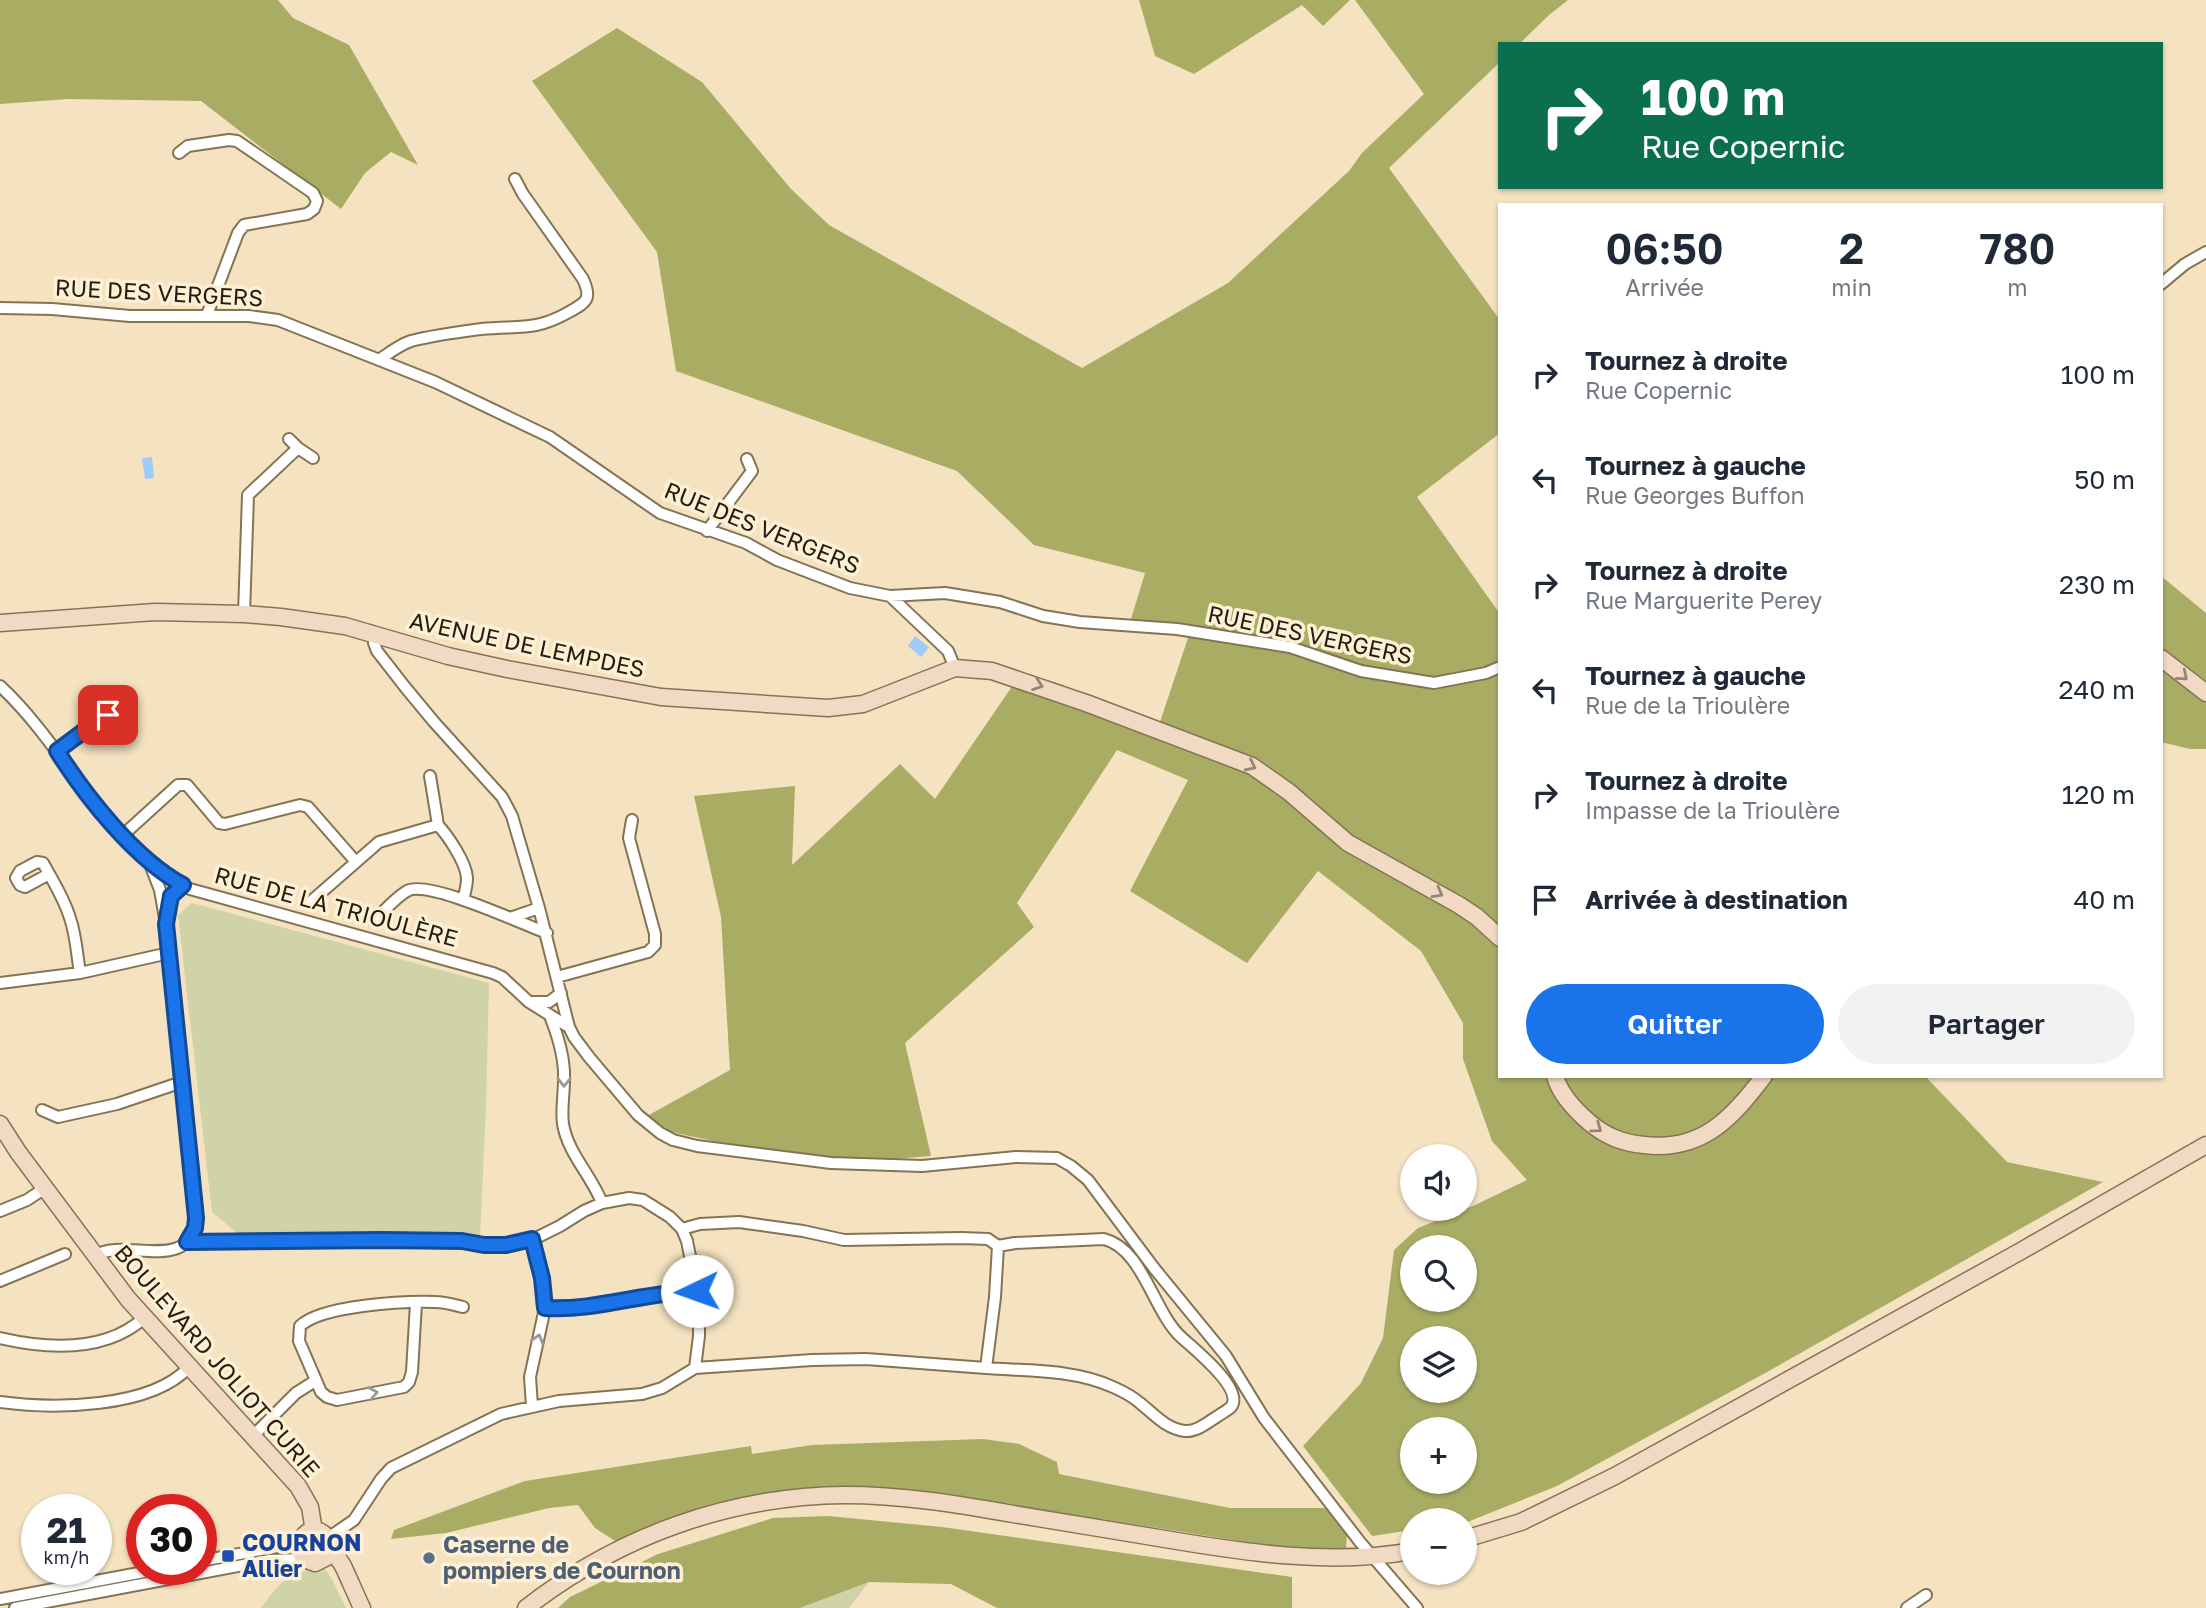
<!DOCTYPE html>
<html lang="fr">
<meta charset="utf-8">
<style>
body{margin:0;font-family:"Golos Text",sans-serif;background:#f2f2f3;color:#1f2937;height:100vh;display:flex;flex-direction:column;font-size:26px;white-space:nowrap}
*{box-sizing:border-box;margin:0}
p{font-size:23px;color:#747a83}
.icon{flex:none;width:38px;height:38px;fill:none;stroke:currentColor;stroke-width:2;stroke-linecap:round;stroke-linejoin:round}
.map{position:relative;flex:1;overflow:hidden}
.drawer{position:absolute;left:1498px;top:203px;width:665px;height:875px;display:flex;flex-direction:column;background:#fff;border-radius:0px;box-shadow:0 2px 5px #0004}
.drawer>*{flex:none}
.hud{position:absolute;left:1498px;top:42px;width:665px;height:147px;border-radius:0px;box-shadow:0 2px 5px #0004;background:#0b6e4f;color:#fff;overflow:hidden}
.buttons{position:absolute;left:1400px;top:1144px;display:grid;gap:14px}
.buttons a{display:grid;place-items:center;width:77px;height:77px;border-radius:50%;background:#fff;box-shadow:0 2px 5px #0004;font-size:35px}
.speed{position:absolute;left:21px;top:1494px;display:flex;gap:14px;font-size:35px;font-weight:700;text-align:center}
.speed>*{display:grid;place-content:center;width:91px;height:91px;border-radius:50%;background:#fff;box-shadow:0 2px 5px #0004;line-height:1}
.speed small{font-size:18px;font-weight:400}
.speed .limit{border:10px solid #d22;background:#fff;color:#111}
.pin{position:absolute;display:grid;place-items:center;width:60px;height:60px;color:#fff;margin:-30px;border-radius:14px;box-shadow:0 4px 10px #0006}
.me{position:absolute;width:77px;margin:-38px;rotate:267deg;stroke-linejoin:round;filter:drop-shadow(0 0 5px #0008)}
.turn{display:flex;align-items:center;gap:24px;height:147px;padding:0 28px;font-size:32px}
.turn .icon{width:91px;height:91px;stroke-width:2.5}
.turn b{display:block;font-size:49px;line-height:60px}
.eta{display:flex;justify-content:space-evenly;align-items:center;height:119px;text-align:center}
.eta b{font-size:42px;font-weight:600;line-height:49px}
.primary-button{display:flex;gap:14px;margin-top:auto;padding:14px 28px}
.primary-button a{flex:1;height:80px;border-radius:42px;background:#1a73e8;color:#fff;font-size:28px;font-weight:600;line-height:80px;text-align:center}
.primary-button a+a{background:#f2f2f3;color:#1f2937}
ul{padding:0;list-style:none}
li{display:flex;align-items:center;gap:21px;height:105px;padding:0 28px}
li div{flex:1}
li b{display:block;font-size:26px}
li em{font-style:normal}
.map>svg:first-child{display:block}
.green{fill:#cfd3a7}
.forest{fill:#a9ad64;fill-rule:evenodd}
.water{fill:#9fccf7}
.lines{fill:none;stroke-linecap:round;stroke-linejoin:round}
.street-casing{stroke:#847455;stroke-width:14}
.secondary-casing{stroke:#847455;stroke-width:19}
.street{stroke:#fff;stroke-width:10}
.secondary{stroke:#f2d9c3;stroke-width:16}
.oneway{stroke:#958573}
.oneway2{stroke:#9c9a94}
.route-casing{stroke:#114b97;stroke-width:18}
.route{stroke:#1a73e8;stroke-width:12}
.transit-dot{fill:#1a4fb4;stroke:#fef0d4;stroke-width:2.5}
.service-dot{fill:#5c6f8a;stroke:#fef0d4;stroke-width:2.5}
.labels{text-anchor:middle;stroke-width:7;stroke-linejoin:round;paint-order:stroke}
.street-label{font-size:23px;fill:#241e11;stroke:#fef0d4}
.transit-label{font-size:23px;font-weight:bold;fill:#164399;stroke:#fef0d4;text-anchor:start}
.service-label{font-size:23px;font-weight:bold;fill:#4e5e75;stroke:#fef0d4;text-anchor:start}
</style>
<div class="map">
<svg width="2206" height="1608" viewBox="0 0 2206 1608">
<rect width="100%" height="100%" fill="#f4e2c0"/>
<path class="green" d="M 192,903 L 489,983 L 486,1108 L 480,1236 L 243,1238 L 212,1212 L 178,915 Z
M 325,1569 L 332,1579 L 346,1608 L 261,1608 C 282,1580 288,1570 325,1569 Z
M 869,1582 L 849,1608 L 800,1608 Z"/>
<path class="forest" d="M 0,0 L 278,0 L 293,18 L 349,45 L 418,165 L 391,152 L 365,173 L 341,209 L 201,101 L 68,99 L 0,104 Z
M 1139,0 L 1350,0 L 1323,26 L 1302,5 L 1194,74 L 1155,56 Z
M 1355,0 L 1568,0 L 1549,15 L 1519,44 L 1500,44 L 1500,62 L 1389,168 L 1500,320 L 1500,433 L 1417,497 L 1500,614 L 1500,1076 L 1925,1076 L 2007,1162 L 2103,1182 L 1767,1372 L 1557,1486 L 1465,1523 L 1465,1521 L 1412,1521 L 1412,1530 L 1372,1536 L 1303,1446 L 1361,1383 L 1383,1338 L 1394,1250 L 1418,1228 L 1473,1206 L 1527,1180 L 1492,1141 L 1463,1059 L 1463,1023 L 1421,951 L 1318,871 L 1247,963 L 1130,891 L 1188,780 L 1117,750 L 1017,903 L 1034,927 L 905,1043 L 931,1156 L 867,1161 L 751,1149 L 662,1130 L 649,1115 L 730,1070 L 721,917 L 694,796 L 795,786 L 792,865 L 900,764 L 935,799 L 1022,672 L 1060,684 L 1160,722 L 1189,635 L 1128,629 L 1145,573 L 1034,545 L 957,471 L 676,371 L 657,252 L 532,81 L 617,28 L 702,82 L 791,189 L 829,225 L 1082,368 L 1228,283 L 1349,171 L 1362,153 L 1424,94 ZM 1412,1248 L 1465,1248 L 1465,1300 L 1412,1300 ZM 1412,1339 L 1465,1339 L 1465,1391 L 1412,1391 ZM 1412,1430 L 1465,1430 L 1465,1482 L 1412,1482 Z
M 2161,576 L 2206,613 L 2206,749 L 2190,749 L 2161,742 Z
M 983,1439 L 1019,1444 L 1057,1462 L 1059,1474 L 1230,1508 L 1326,1508 L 1347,1534 L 1346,1548 L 1289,1549 L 1058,1512 L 884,1489 L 786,1491 L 671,1517 L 615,1541 L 595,1528 L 578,1505 L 549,1508 L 446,1533 L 391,1539 L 394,1530 L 525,1481 L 751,1446 L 752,1454 L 812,1445 Z
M 828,1516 L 942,1527 L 1292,1577 L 1292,1608 L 997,1608 L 951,1584 L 869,1582 L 800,1608 L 558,1608 L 570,1597 L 658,1554 L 773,1518 Z"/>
<path class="water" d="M 152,457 L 154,478 L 145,479 L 142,458 Z
M 915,636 L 929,647 L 921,657 L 908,646 Z"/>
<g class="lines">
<g class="street-casing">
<path id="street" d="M 179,153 L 188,146 L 229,140 L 237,141 L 313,193 L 317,201 L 314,209 L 307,214 L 244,225 L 238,233 L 207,315
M 2161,284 L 2185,264 L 2206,252
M 0,308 L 52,309 L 130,316 L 249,316 L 278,320 L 435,382 L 550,437 L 660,513 L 746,543 L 777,560 L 850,588 L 890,596 L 945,593 L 1000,602 L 1043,616 L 1080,622 L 1177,629 L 1290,647 L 1361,671 L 1434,683 L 1486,673 L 1500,667
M 379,360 C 389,353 399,345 411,341 C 434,335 458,332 481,329 C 518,325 534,332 569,312 C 587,302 592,299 583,279 L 523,194 L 515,179
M 298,448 L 313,458
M 707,531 L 752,471 L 747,459
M 890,596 L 948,651 L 955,668
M 244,614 L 248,495 L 298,448 L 289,439
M 375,634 L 374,643 L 377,651 L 405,687 L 434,722 L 502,797 L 512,816 L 539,908 L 569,1027 L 574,1037 L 589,1057 L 638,1115 L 660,1133 L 673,1140 L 697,1146 L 831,1163 L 922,1166 L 1016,1157 L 1057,1158 L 1071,1166 L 1088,1180 L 1154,1268 L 1226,1356 L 1264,1418 L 1360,1542 L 1417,1608
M 0,686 C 68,749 105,845 190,889 L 493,973 L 502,977 L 529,1002 L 569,1027
M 57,751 L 100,719 L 108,715
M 430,776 L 438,825
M 123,835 L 178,785 L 187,785 L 219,823 L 225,824 L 300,805 L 308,807 L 356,862
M 49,874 L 25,887 L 20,885 L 16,878 L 20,871 L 37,862 L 43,863 C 53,881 64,898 70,918 C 76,935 77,955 80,973
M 308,904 L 379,842 L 438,825 C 448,836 466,862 467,878 C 467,885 465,893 463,900
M 167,918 L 171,896 L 183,885
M 510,918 L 539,908
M 374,921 C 384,911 395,898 407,891 C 427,879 522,924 547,933
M 557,977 L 648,952 L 655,945 L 655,934 L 629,838 L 632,820
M 0,983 L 80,973 L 169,953
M 529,1002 L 549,1002 L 561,993
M 550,1016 C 558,1036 565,1058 564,1080 C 564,1095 561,1110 563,1124 C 568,1154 592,1176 602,1203
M 42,1110 L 58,1117 L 117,1104 L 182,1082
M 0,1211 L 27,1200 L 45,1188
M 682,1229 L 700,1224 L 739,1222 L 803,1231 L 844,1240 L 961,1238 L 988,1239 L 998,1246 L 995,1297 L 986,1368 L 866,1359 L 812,1360 L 695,1368
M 532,1239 L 542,1278 L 545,1308 L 530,1377 L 532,1406
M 187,1243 L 356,1240 L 462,1241 L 484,1245 L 506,1245 L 536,1238 L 560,1226 L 584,1211 L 602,1203 L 629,1198 L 643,1200 L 670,1217 L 682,1229 L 687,1241 L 697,1291 L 699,1313 L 699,1336 L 695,1368 L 662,1388 L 642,1394 L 559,1401 L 501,1414 L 391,1468 L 381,1479 L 354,1520 L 328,1538
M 95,1256 C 124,1236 191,1276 196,1218 L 166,924 L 160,890 L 150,864
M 0,1281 L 65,1254
M 416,1303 L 412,1372 L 409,1382 L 404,1387 L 337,1400 L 327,1397 L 321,1392 L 299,1341 L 300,1326 C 322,1305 405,1301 436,1302 C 445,1302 454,1305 463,1307
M 545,1308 C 596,1311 645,1292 697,1291
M 0,1338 C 48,1349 105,1353 144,1318
M 986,1368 C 1027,1371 1074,1369 1113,1387 C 1122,1391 1132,1396 1140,1403 C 1154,1414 1166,1429 1185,1431 C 1197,1432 1208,1422 1218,1416 C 1222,1413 1228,1410 1231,1407 C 1245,1389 1193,1348 1181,1337 C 1153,1311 1143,1249 1104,1239 L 1015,1243 L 998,1246
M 0,1402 C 52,1409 151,1409 189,1367
M 253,1436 L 296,1393 L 315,1381
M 201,1561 L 299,1543
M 0,1599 L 155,1570
M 15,1608 L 270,1560 L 304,1559
M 1907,1608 L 1926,1595"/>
</g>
<g class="secondary-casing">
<path id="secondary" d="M 0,623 L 155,612 L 244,614 L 281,617 L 345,626 L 448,656 L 507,669 L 661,697 L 828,708 L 863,704 L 955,668 L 992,671 L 1086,703 L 1252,766 L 1289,792 L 1348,843 L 1459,905 L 1477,917 L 1500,938
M 2161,658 L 2206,693
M 1555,1076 C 1560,1095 1576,1111 1590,1123 C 1607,1137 1623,1143 1644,1145 C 1702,1152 1732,1118 1764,1076
M 0,1124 L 18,1152 L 128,1299 L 298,1486 L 310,1507 L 314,1531
M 1465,1539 L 1521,1522 L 1615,1476 L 2021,1251 L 2206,1145
M 331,1547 L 327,1557 L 315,1563 L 304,1559 C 292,1541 310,1521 325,1535 C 330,1539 329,1545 332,1550 C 335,1556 341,1561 344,1568 C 350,1581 356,1595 362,1608
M 526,1608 C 617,1537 728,1496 845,1495 C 901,1495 957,1504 1013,1514 C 1062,1522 1111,1530 1159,1538 C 1241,1552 1330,1566 1412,1551"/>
</g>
<use href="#street" class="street"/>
<use href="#secondary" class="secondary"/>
</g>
<defs><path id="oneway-chevron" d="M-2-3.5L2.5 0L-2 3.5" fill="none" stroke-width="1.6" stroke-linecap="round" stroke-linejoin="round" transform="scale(1.75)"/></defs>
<g class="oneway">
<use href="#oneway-chevron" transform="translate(2183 676) rotate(40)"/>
<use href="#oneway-chevron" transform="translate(1038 685) rotate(20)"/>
<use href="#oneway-chevron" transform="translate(1251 766) rotate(26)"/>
<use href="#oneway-chevron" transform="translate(1438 893) rotate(29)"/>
<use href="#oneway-chevron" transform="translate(1597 1128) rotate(36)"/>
</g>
<g class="oneway2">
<use href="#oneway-chevron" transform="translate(564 1082) rotate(91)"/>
<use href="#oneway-chevron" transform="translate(538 1339) rotate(-74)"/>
<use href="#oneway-chevron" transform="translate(373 1393) rotate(-10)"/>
</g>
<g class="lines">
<g class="route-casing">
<path id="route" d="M 108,715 L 100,719 L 57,751 C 87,798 135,859 183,885 L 171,896 L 166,924 L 196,1218 L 195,1228 L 187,1242 L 383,1240 L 462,1241 L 484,1245 L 506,1245 L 532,1239 L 542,1278 L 545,1308 C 597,1311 645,1292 697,1291"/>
</g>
<use href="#route" class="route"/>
</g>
<rect class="transit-dot" x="221" y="1549" width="14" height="14" rx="3.5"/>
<circle class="service-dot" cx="429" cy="1558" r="7"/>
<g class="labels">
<g class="street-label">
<text transform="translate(159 293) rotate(3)" y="8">RUE DES VERGERS</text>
<text transform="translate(762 528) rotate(22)" y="8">RUE DES VERGERS</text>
<text transform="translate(1310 635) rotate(12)" y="8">RUE DES VERGERS</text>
<text transform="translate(527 645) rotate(12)" y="8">AVENUE DE LEMPDES</text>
<text transform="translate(336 907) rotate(15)" y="8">RUE DE LA TRIOULÈRE</text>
<text transform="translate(217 1361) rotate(49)" y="8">BOULEVARD JOLIOT CURIE</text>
</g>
<g class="transit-label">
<text x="242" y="1551">COURNON<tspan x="242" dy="26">Allier</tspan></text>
</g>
<g class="service-label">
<text x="443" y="1553">Caserne de<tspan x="443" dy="26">pompiers de Cournon</tspan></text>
</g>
</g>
</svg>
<div class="buttons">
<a><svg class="icon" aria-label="sound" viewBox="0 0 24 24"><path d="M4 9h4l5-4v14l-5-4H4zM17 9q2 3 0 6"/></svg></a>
<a><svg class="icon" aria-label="search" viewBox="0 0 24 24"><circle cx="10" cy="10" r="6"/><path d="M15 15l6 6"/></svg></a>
<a><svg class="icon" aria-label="layers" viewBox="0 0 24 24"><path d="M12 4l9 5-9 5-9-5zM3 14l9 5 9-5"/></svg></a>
<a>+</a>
<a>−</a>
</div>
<div class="speed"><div>21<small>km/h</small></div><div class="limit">30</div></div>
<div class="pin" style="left:108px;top:715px;background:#d93025"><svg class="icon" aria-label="arrive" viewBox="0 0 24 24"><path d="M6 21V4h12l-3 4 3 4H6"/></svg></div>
<svg class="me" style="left:697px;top:1291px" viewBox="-20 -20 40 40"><circle r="19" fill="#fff"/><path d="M0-13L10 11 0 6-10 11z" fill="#1a73e8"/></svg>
<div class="hud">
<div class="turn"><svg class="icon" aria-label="right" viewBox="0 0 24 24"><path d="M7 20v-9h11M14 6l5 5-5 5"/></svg><div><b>100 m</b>Rue Copernic</div></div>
</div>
<section class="drawer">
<div class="eta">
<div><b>06:50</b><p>Arrivée</p></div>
<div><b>2</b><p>min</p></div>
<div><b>780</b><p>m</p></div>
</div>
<ul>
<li><svg class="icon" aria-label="right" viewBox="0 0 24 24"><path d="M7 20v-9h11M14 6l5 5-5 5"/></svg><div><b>Tournez à droite</b><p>Rue Copernic</p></div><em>100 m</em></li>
<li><svg class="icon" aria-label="left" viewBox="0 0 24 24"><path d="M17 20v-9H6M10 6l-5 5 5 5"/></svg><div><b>Tournez à gauche</b><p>Rue Georges Buffon</p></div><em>50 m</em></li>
<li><svg class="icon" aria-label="right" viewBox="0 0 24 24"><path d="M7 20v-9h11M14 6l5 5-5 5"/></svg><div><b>Tournez à droite</b><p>Rue Marguerite Perey</p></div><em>230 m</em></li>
<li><svg class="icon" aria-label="left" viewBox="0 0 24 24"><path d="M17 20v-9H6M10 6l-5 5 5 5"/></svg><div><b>Tournez à gauche</b><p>Rue de la Trioulère</p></div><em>240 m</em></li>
<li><svg class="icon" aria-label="right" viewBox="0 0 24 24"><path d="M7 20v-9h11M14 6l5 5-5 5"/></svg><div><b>Tournez à droite</b><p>Impasse de la Trioulère</p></div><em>120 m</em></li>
<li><svg class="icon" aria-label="arrive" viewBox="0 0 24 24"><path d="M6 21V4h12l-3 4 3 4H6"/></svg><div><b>Arrivée à destination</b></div><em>40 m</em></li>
</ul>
<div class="primary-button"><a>Quitter</a><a>Partager</a></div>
</section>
</div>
